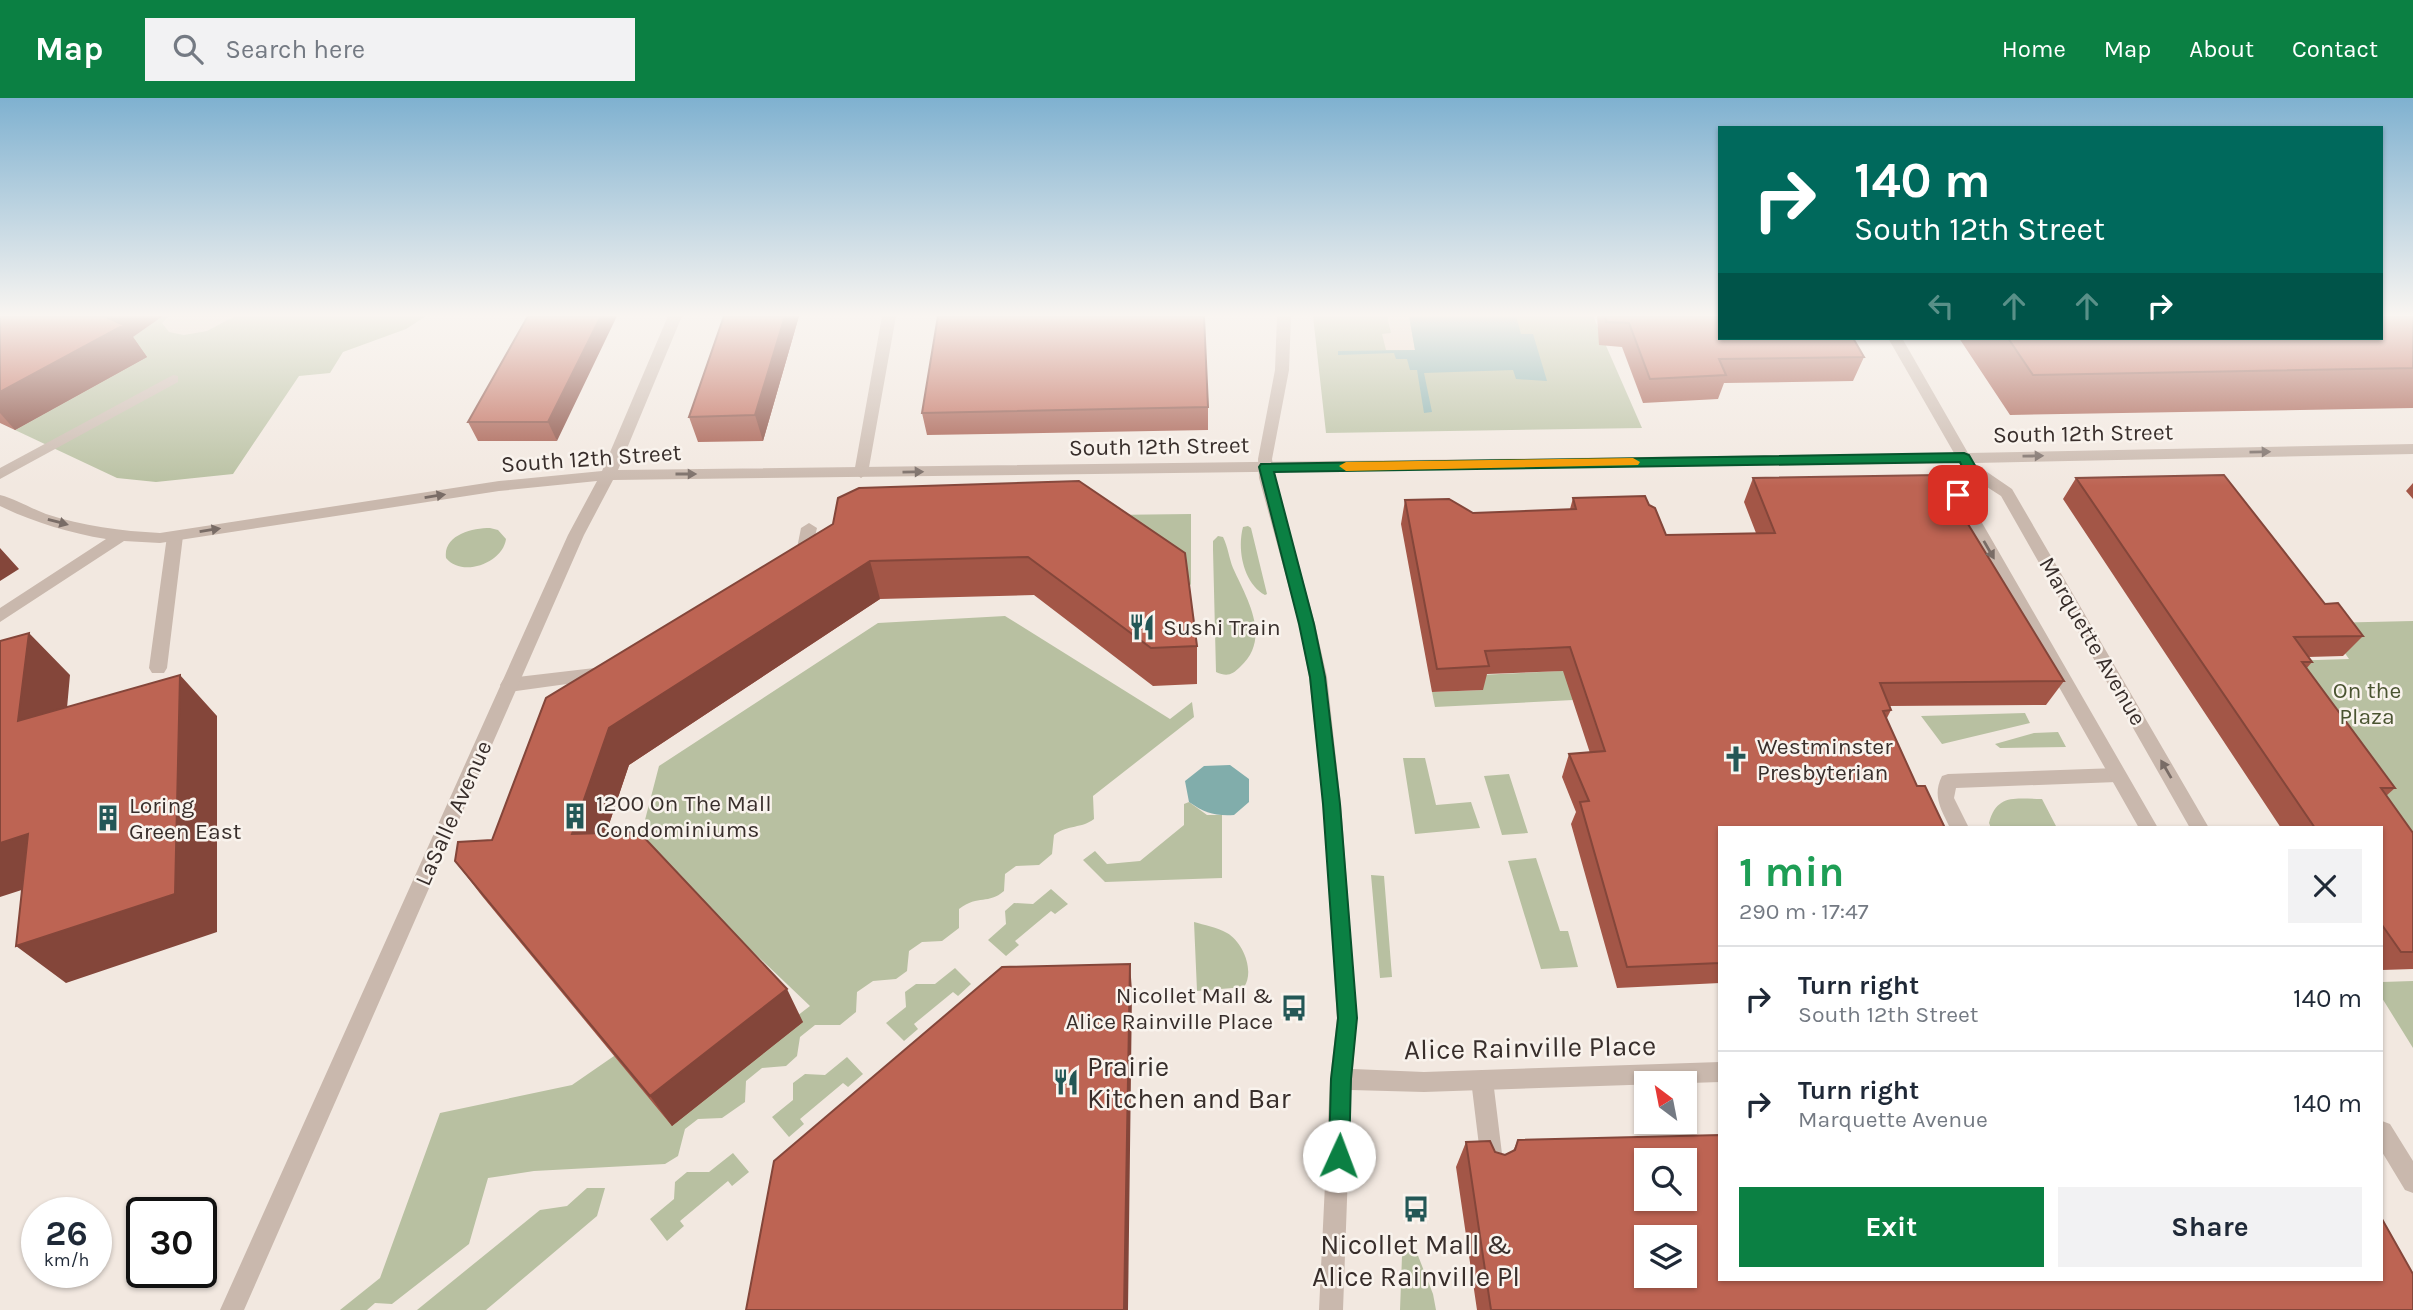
<!DOCTYPE html>
<meta charset="utf-8">
<style>
body{margin:0;font-family:Karla,sans-serif;background:#f2f2f3;color:#1f2937;height:100vh;display:flex;flex-direction:column;font-size:26px;white-space:nowrap}
*{box-sizing:border-box;margin:0}
p{font-size:23px;color:#747a83}
.icon{flex:none;width:38px;height:38px;fill:none;stroke:currentColor;stroke-width:2;stroke-linecap:round;stroke-linejoin:round}
.map{position:relative;flex:1;overflow:hidden}
.sheet{position:absolute;left:1718px;top:728px;width:665px;height:455px;display:flex;flex-direction:column;background:#fff;border-radius:0px;box-shadow:0 2px 5px #0004}
.sheet>*{flex:none}
.banner{position:absolute;left:1718px;top:28px;width:665px;height:214px;border-radius:0px;box-shadow:0 2px 5px #0004;background:#00695c;color:#fff;overflow:hidden}
.needle{width:46px;rotate:328deg}
.controls{position:absolute;left:1634px;top:973px;display:grid;gap:14px}
.controls a{display:grid;place-items:center;width:63px;height:63px;border-radius:0px;background:#fff;box-shadow:0 2px 5px #0004;font-size:35px}
.speed{position:absolute;left:21px;top:1099px;display:flex;gap:14px;font-size:35px;font-weight:700;text-align:center}
.speed>*{display:grid;place-content:center;width:91px;height:91px;border-radius:50%;background:#fff;box-shadow:0 2px 5px #0004;line-height:1}
.speed small{font-size:18px;font-weight:400}
.speed .limit{border:4px solid #111;border-radius:10px;background:#fff;color:#111}
.pin{position:absolute;display:grid;place-items:center;width:60px;height:60px;color:#fff;margin:-30px;border-radius:14px;box-shadow:0 4px 10px #0006}
.me{position:absolute;width:77px;margin:-38px;rotate:2deg;stroke-linejoin:round;filter:drop-shadow(0 0 5px #0008)}
.turn{display:flex;align-items:center;gap:24px;height:147px;padding:0 21px;font-size:32px}
.turn .icon{width:91px;height:91px;stroke-width:2.5}
.turn b{display:block;font-size:49px;line-height:60px}
.lanes{display:flex;align-items:center;height:66px;padding:0 21px;background:#0003;justify-content:center;gap:35px;direction:ltr}
.lanes .off{opacity:.35}
.round{display:grid;place-items:center;flex:none;width:74px;height:74px;border-radius:0px;background:#f2f2f3}
.overview{display:flex;align-items:center;justify-content:space-between;height:119px;padding:0 21px}
h1{font-size:42px;font-weight:700;line-height:52px;color:#1e9e55}
.action{display:flex;gap:14px;margin-top:auto;padding:14px 21px}
.action a{flex:1;height:80px;border-radius:0px;background:#0b8043;color:#fff;font-size:28px;font-weight:700;line-height:80px;text-align:center}
.action a+a{background:#f2f2f3;color:#1f2937}
ul{padding:0;list-style:none}
li{display:flex;align-items:center;gap:21px;height:105px;padding:0 21px;border-top:2px solid #e0e1e3}
li div{flex:1}
li b{display:block;font-size:26px}
li em{font-style:normal}
header{display:flex;align-items:center;gap:42px;box-sizing:border-box;height:98px;padding:0 35px;background:#0b8043;color:#fff}
header strong{font-size:33px}
nav{display:flex;gap:38px;margin-inline-start:auto;font-size:24px}
.search{width:490px;height:63px;background:#f2f2f3;display:flex;align-items:center;gap:18px;box-sizing:border-box;padding:0 24px;border-radius:0px;color:#747a83;font-size:26px}
.map>svg:first-child{display:block}
.green{fill:#b8c0a1}
.plaza{fill:#e8d8c9}
.water{fill:#81adab}
.lines{fill:none;stroke-linecap:round;stroke-linejoin:round}
.service{fill:#c9b8ad;fill-rule:evenodd}
.minor{fill:#c9b8ad;fill-rule:evenodd}
.tertiary{fill:#c9b8ad;fill-rule:evenodd}
.wall{fill:#a35647}
.shaded-wall{fill:#84463a}
.building{fill:#bd6453;stroke:#84463a;stroke-width:2;fill-rule:evenodd}
.oneway{fill:#796c66}
.route{fill:#0b8043;stroke:#07532c;stroke-width:2}
.slow{fill:#f59e0b}
.labels{text-anchor:middle;stroke-width:5;stroke-linejoin:round;paint-order:stroke}
.street-label{font-size:23px;fill:#382e2b;stroke:#f9f3ed}
.poi-label{font-size:23px;fill:#382e2b;stroke:#f9f3ed;text-anchor:start}
.park-label{font-size:23px;fill:#4a5431;stroke:#f9f3ed}
.near-street-label{font-size:28px;fill:#382e2b;stroke:#f9f3ed}
.near-poi-label{font-size:28px;fill:#382e2b;stroke:#f9f3ed;text-anchor:start}
</style>
<header>
<strong>Map</strong>
<div class="search"><svg class="icon" aria-label="search" viewBox="0 0 24 24"><circle cx="10" cy="10" r="6"/><path d="M15 15l6 6"/></svg>Search here</div>
<nav><a>Home</a><a>Map</a><a>About</a><a>Contact</a></nav>
</header>
<div class="map">
<svg width="2413" height="1212" viewBox="0 0 2413 1212">
<rect width="100%" height="100%" fill="#f2e8e0"/>
<path class="green" d="M 163,218 L 426,218 L 406,231 L 343,254 L 330,275 L 299,278 L 233,376 L 156,384 L 117,380 L 15,332 L 146,259 L 121,247 Z
M 1313,218 L 1593,218 L 1642,330 L 1326,335 Z
M 1191,416 L 1191,487 L 1107,417 Z
M 1248,428 L 1251,430 L 1267,496 L 1265,497 C 1243,485 1237,451 1243,429 Z
M 490,430 L 498,432 L 506,441 C 503,465 462,480 446,460 C 443,437 472,430 490,430 Z
M 1218,438 L 1223,439 C 1228,449 1229,460 1233,470 C 1247,501 1272,540 1240,569 C 1232,577 1227,579 1216,574 L 1213,452 L 1213,443 Z
M 1005,518 L 1170,621 L 1192,604 L 1194,619 L 1093,698 L 1094,721 C 1081,731 1069,726 1054,737 L 1052,756 L 1039,767 L 1016,768 L 1005,776 L 1004,793 C 988,807 979,796 959,811 L 959,830 L 942,843 L 922,844 L 909,853 L 907,873 L 896,881 L 873,883 L 857,894 L 856,914 L 840,927 L 815,927 L 800,939 L 797,958 L 786,968 L 762,970 L 746,983 L 745,1004 L 722,1020 L 698,1021 L 685,1031 L 678,1058 L 665,1066 L 534,1073 L 488,1080 L 469,1146 L 392,1206 L 375,1205 L 367,1212 L 340,1212 L 380,1180 L 440,1015 L 572,987 L 614,958 L 797,918 L 810,908 L 639,745 L 659,668 L 878,525 Z
M 2413,523 L 2413,758 L 2283,563 L 2349,561 L 2324,525 Z
M 1581,572 L 1573,602 L 1435,609 L 1432,594 L 1483,592 L 1480,577 Z
M 2025,615 L 2030,625 L 1942,646 L 1921,618 Z
M 2058,634 L 2066,649 L 2000,650 L 1995,646 L 2034,635 Z
M 1403,660 L 1425,660 L 1436,707 L 1471,704 L 1480,730 L 1415,736 Z
M 1509,676 L 1528,735 L 1502,737 L 1484,678 Z
M 2042,701 L 2057,730 L 1991,730 L 1989,725 C 1997,695 2016,701 2042,701 Z
M 1189,704 L 1207,717 L 1222,717 L 1222,780 L 1105,784 L 1083,762 L 1095,753 L 1107,766 L 1140,763 L 1184,727 L 1184,706 Z
M 1536,760 L 1560,833 L 1568,833 L 1578,869 L 1541,871 L 1508,763 Z
M 1371,777 L 1384,778 L 1392,879 L 1380,880 Z
M 1051,791 L 1068,806 L 1055,816 L 1051,813 L 1015,843 L 1019,847 L 1006,858 L 988,842 L 1006,826 L 1005,813 L 1014,805 L 1033,806 Z
M 1194,824 C 1204,827 1217,829 1227,835 C 1243,844 1255,873 1244,889 L 1197,893 Z
M 955,870 L 971,886 L 958,898 L 953,894 L 914,926 L 918,931 L 904,943 L 886,925 L 906,909 L 905,894 L 916,886 L 935,886 Z
M 2413,883 L 2413,950 L 2382,900 L 2382,884 Z
M 847,959 L 863,976 L 848,989 L 843,985 L 800,1021 L 804,1026 L 789,1039 L 772,1019 L 793,1002 L 793,985 L 805,976 L 825,977 Z
M 733,1055 L 749,1074 L 732,1088 L 728,1083 L 680,1123 L 684,1128 L 667,1143 L 650,1121 L 674,1101 L 675,1084 L 687,1074 L 709,1074 Z
M 587,1090 L 605,1090 L 597,1118 L 486,1212 L 417,1212 L 540,1112 L 567,1108 Z
M 1407,1153 L 1417,1155 L 1433,1196 L 1436,1212 L 1400,1212 L 1402,1158 Z"/>
<path class="plaza" d="M 169,218 L 235,218 L 207,233 L 184,237 L 169,234 L 162,225 Z
M 1387,218 L 1409,218 L 1415,252 L 1386,252 L 1382,236 L 1391,235 Z"/>
<path class="water" d="M 1409,218 L 1516,218 L 1521,236 L 1533,236 L 1547,283 L 1516,281 L 1513,272 L 1424,275 L 1432,314 L 1424,315 L 1417,272 L 1410,272 L 1407,261 L 1396,261 L 1394,255 L 1338,257 L 1338,253 L 1415,252 Z
M 1230,667 L 1249,681 L 1249,704 L 1234,717 C 1214,718 1205,715 1189,704 L 1185,683 L 1204,668 Z"/>
<g class="lines">
<path class="service" d="M 882,218 L 896,218 L 868,375 L 861,380 L 854,375 Z
M 173,277 L 178,278 L 178,284 L 0,381 L 0,370 Z
M 809,425 L 817,430 C 813,446 810,468 788,463 L 786,459 L 797,450 L 801,430 Z
M 175,433 L 183,438 L 167,570 L 164,575 L 152,575 L 149,570 L 167,438 Z
M 603,569 L 609,570 L 612,575 L 609,580 L 603,581 L 509,594 L 503,592 L 500,587 L 503,582 L 509,580 Z
M 2117,670 L 2123,672 L 2126,677 L 2123,682 L 2117,684 L 1956,690 L 1954,700 L 1969,730 L 1950,730 C 1941,711 1932,698 1942,678 L 1948,676 Z
M 1482,972 L 1490,975 L 1493,982 L 1503,1064 L 1500,1072 L 1492,1075 L 1484,1072 L 1481,1064 L 1471,982 L 1474,975 Z"/>
<path class="minor" d="M 1277,218 L 1291,218 L 1289,272 L 1272,361 L 1275,380 L 1315,526 L 1327,579 L 1341,706 L 1357,920 L 1353,971 L 1424,974 L 1720,964 L 1720,984 L 1424,994 L 1351,992 L 1343,1212 L 1319,1212 L 1330,981 L 1337,920 L 1323,706 L 1309,579 L 1299,526 L 1259,380 L 1258,361 L 1275,272 Z"/>
<path class="tertiary" d="M 668,218 L 682,218 L 618,372 L 1954,355 L 1888,240 L 1902,240 L 1968,355 L 2413,346 L 2413,356 L 1974,365 L 2012,391 L 2209,730 L 2190,730 L 2001,398 L 1973,380 L 1966,397 L 2158,730 L 2139,730 L 1950,397 L 1963,371 L 1959,365 L 613,382 L 584,437 L 244,1212 L 220,1212 L 568,437 L 597,383 L 499,393 L 160,445 L 124,443 L 0,524 L 0,510 L 106,441 C 69,435 33,424 0,408 L 0,397 C 16,401 30,410 46,416 C 83,428 121,433 160,435 L 499,383 L 602,373 Z
M 2382,1023 L 2390,1026 L 2413,1063 L 2413,1095 L 2405,1092 L 2382,1054 Z"/>
</g>
<path class="wall" d="M 0,218 L 133,239 L 147,259 L 15,332 L 0,325 Z
M 528,218 L 557,343 L 478,343 L 468,324 Z
M 799,218 L 763,343 L 698,344 L 689,319 Z
M 1597,218 L 1720,218 L 1864,259 L 1853,283 L 1724,285 L 1718,301 L 1643,305 L 1622,249 L 1599,247 Z
M 2413,218 L 2413,310 L 2010,317 L 1959,240 L 2382,240 Z
M 1208,309 L 1208,332 L 927,337 L 922,315 Z
M 1753,380 L 2064,583 L 2046,607 L 1890,608 L 1891,612 L 1887,620 L 1720,730 L 1720,885 L 1617,890 L 1571,726 L 1576,714 L 1562,679 L 1569,656 L 1590,655 L 1563,573 L 1487,576 L 1483,592 L 1432,594 L 1401,426 L 1405,402 L 1473,415 L 1570,411 L 1573,400 L 1649,407 L 1666,437 L 1756,435 L 1744,404 Z
M 2076,380 L 2363,538 L 2343,558 L 2308,559 L 2312,564 L 2306,571 L 2395,690 L 2386,698 L 2413,735 L 2413,871 L 2382,872 L 2382,730 L 2281,730 L 2063,401 Z
M 1079,383 L 1197,548 L 1197,586 L 1153,588 L 1034,497 L 880,501 L 629,667 L 606,735 L 803,924 L 672,1028 L 482,798 L 455,763 L 492,742 L 833,426 Z
M 2413,385 L 2413,401 L 2406,393 Z
M 1518,1042 L 2413,1212 L 1477,1212 L 1456,1069 L 1466,1044 L 1505,1057 L 1513,1053 Z"/>
<path class="shaded-wall" d="M 100,218 L 163,218 L 133,239 L 147,259 L 15,332 L 0,315 L 0,294 Z
M 601,218 L 617,218 L 557,343 L 548,324 Z
M 785,218 L 799,218 L 763,343 L 755,317 Z
M 0,450 L 19,471 L 0,483 Z
M 870,463 L 880,501 L 629,667 L 594,771 L 572,736 L 609,630 Z
M 29,535 L 70,577 L 62,665 L 18,623 Z
M 180,577 L 217,618 L 217,834 L 66,885 L 16,848 Z
M 28,736 L 74,775 L 0,799 L 0,745 Z
M 1130,866 L 1132,893 L 1128,1212 L 1124,1212 Z
M 787,891 L 803,924 L 672,1028 L 650,998 Z"/>
<path class="building" d="M 0,218 L 104,218 L 124,227 L 0,294 Z
M 528,218 L 601,218 L 548,324 L 468,324 Z
M 724,218 L 785,218 L 755,317 L 689,319 Z
M 938,218 L 1204,218 L 1208,309 L 922,315 Z
M 1605,218 L 1720,218 L 1720,240 L 1853,240 L 1864,259 L 1719,261 L 1726,277 L 1650,281 L 1629,225 L 1606,224 Z
M 2382,218 L 2413,218 L 2413,270 L 2033,277 L 2008,240 L 2382,240 Z
M 1938,377 L 2064,583 L 1880,585 L 1891,612 L 1883,613 L 1917,688 L 1925,688 L 1945,730 L 1720,730 L 1720,865 L 1627,869 L 1580,704 L 1589,703 L 1569,656 L 1605,653 L 1570,549 L 1485,553 L 1489,568 L 1437,571 L 1405,402 L 1449,401 L 1473,415 L 1576,411 L 1573,400 L 1645,398 L 1649,407 L 1655,410 L 1666,437 L 1775,435 L 1753,380 Z
M 2224,377 L 2325,506 L 2338,505 L 2363,538 L 2294,539 L 2312,564 L 2302,564 L 2395,690 L 2381,690 L 2413,735 L 2413,854 L 2401,854 L 2382,827 L 2382,730 L 2315,730 L 2076,380 Z
M 1079,383 L 1185,455 L 1197,548 L 1151,550 L 1028,459 L 870,463 L 609,630 L 572,736 L 639,734 L 787,891 L 650,998 L 455,763 L 458,744 L 492,742 L 546,600 L 833,426 L 838,400 L 859,390 Z
M 29,535 L 18,623 L 180,577 L 175,796 L 16,848 L 28,736 L 0,745 L 0,543 Z
M 1130,866 L 1124,1212 L 746,1212 L 774,1063 L 1002,869 Z
M 1720,1037 L 1720,1181 L 2382,1181 L 2382,1121 L 2413,1176 L 2413,1212 L 1491,1212 L 1466,1044 L 1490,1043 L 1495,1054 L 1505,1057 L 1515,1052 L 1518,1042 ZM 1647,1062 L 1685,1062 L 1685,1101 L 1647,1101 ZM 1647,1139 L 1685,1139 L 1685,1178 L 1647,1178 Z"/>
<defs><path id="oneway-solid" d="M-6-.8H1V-3.2L6.5 0L1 3.2V.8H-6Z" transform="scale(1.75)"/></defs>
<g class="oneway">
<use href="#oneway-solid" transform="translate(2260 354) rotate(-1)"/>
<use href="#oneway-solid" transform="translate(2033 358) rotate(-1)"/>
<use href="#oneway-solid" transform="translate(913 374) rotate(-1)"/>
<use href="#oneway-solid" transform="translate(686 376)"/>
<use href="#oneway-solid" transform="translate(435 398) rotate(-9)"/>
<use href="#oneway-solid" transform="translate(58 424) rotate(15)"/>
<use href="#oneway-solid" transform="translate(210 432) rotate(-9)"/>
<use href="#oneway-solid" transform="translate(1989 452) rotate(60)"/>
<use href="#oneway-solid" transform="translate(2166 671) rotate(-120)"/>
</g>
<linearGradient id="sky" x2="0" y2="1"><stop stop-color="#7fb1d0"/><stop offset="0.56" stop-color="#f9f5f1"/><stop offset="1" stop-color="#f9f5f1" stop-opacity="0"/></linearGradient>
<rect width="2413" height="388" fill="url(#sky)"/>
<path class="route" d="M 1964,355 L 1969,357 L 1977,371 L 1963,400 L 1958,401 L 1951,397 L 1963,371 L 1960,364 L 1274,374 L 1314,526 L 1325,579 L 1340,706 L 1357,920 L 1351,981 L 1349,1058 L 1346,1065 L 1339,1068 L 1332,1065 L 1329,1058 L 1331,981 L 1338,920 L 1323,706 L 1310,579 L 1299,526 L 1259,369 L 1261,366 Z"/>
<path class="slow" d="M 1633,360 L 1640,364 L 1638,367 L 1346,373 L 1339,368 L 1346,364 Z"/>
<defs>
<g id="restaurant-bare" transform="scale(2.1)"><path d="M-5-6h1v4h1v-4h1v4h1v-4h1v5L-1.5 .5V6h-2V.5L-5-1ZM5-6V6H3V1.5H1.5Q1.5-4 5-6Z" fill="#235756" stroke="#f9f3ed" stroke-width="2.5" paint-order="stroke"/></g>
<g id="church-bare" transform="scale(2.1)"><path d="M-1.2-6h2.4v3.5h3.3v2.4h-3.3V6h-2.4V-.1h-3.3v-2.4h3.3Z" fill="#235756" stroke="#f9f3ed" stroke-width="2.5" paint-order="stroke"/></g>
<g id="building-bare" transform="scale(2.1)"><path d="M-4-6H4V6H1V3H-1V6H-4ZM-2.5-4.3h1.7v1.8h-1.7ZM.8-4.3h1.7v1.8H.8ZM-2.5-1h1.7V.8h-1.7ZM.8-1h1.7V.8H.8Z" fill="#235756" stroke="#f9f3ed" stroke-width="2.5" paint-order="stroke"/></g>
<g id="bus-bare" transform="scale(2.1)"><path d="M-5-6H5V4H4V6H2V4H-2V6H-4V4H-5ZM-3.5-4V0h7V-4ZM-3.5 1.2v1.5H-2V1.2ZM2 1.2v1.5H3.5V1.2Z" fill="#235756" stroke="#f9f3ed" stroke-width="2.5" paint-order="stroke"/></g>
</defs>
<g fill-rule="evenodd">
<use href="#restaurant-bare" x="1142" y="529"/>
<use href="#church-bare" x="1736" y="661"/>
<use href="#building-bare" x="575" y="718"/>
<use href="#building-bare" x="108" y="720"/>
<use href="#bus-bare" x="1294" y="910"/>
<use href="#restaurant-bare" x="1066" y="984"/>
<use href="#bus-bare" x="1416" y="1111"/>
</g>
<g class="labels">
<g class="street-label">
<text transform="translate(2083 335) rotate(-1)" y="8">South 12th Street</text>
<text transform="translate(1159 348) rotate(-1)" y="8">South 12th Street</text>
<text transform="translate(591 360) rotate(-4)" y="8">South 12th Street</text>
<text transform="translate(2093 543) rotate(60)" y="8">Marquette Avenue</text>
<text transform="translate(453 715) rotate(-66)" y="8">LaSalle Avenue</text>
</g>
<g class="poi-label">
<text x="1163" y="537">Sushi Train</text>
<text x="1757" y="656">Westminster<tspan x="1757" dy="26">Presbyterian</tspan></text>
<text x="596" y="713">1200 On The Mall<tspan x="596" dy="26">Condominiums</tspan></text>
<text x="129" y="715">Loring<tspan x="129" dy="26">Green East</tspan></text>
<text x="1273" y="905" text-anchor="end">Nicollet Mall &amp;<tspan x="1273" dy="26">Alice Rainville Place</tspan></text>
</g>
<g class="park-label">
<text x="2367" y="600">On the<tspan x="2367" dy="26">Plaza</tspan></text>
</g>
<g class="near-street-label">
<text transform="translate(1530 949) rotate(-1)" y="10">Alice Rainville Place</text>
</g>
<g class="near-poi-label">
<text x="1087" y="978">Prairie<tspan x="1087" dy="32">Kitchen and Bar</tspan></text>
<text x="1416" y="1156" text-anchor="middle">Nicollet Mall &amp;<tspan x="1416" dy="32">Alice Rainville Pl</tspan></text>
</g>
</g>
</svg>
<div class="controls">
<a><svg class="needle" viewBox="-14 -14 28 28"><path d="M0-13l5 13h-10z" fill="#e53935"/><path d="M0 13l5-13h-10z" fill="#747a83"/></svg></a>
<a><svg class="icon" aria-label="search" viewBox="0 0 24 24"><circle cx="10" cy="10" r="6"/><path d="M15 15l6 6"/></svg></a>
<a><svg class="icon" aria-label="layers" viewBox="0 0 24 24"><path d="M12 4l9 5-9 5-9-5zM3 14l9 5 9-5"/></svg></a>
</div>
<div class="speed"><div>26<small>km/h</small></div><div class="limit">30</div></div>
<div class="pin" style="left:1958px;top:397px;background:#d93025"><svg class="icon" aria-label="arrive" viewBox="0 0 24 24"><path d="M6 21V4h12l-3 4 3 4H6"/></svg></div>
<svg class="me" style="left:1339px;top:1058px" viewBox="-20 -20 40 40"><circle r="19" fill="#fff"/><path d="M0-13L10 11 0 6-10 11z" fill="#0b8043"/></svg>
<div class="banner">
<div class="turn"><svg class="icon" aria-label="right" viewBox="0 0 24 24"><path d="M7 20v-9h11M14 6l5 5-5 5"/></svg><div><b>140 m</b>South 12th Street</div></div>
<div class="lanes"><svg class="icon off" aria-label="left" viewBox="0 0 24 24"><path d="M17 20v-9H6M10 6l-5 5 5 5"/></svg><svg class="icon off" aria-label="ahead" viewBox="0 0 24 24"><path d="M12 20V5M6 11l6-6 6 6"/></svg><svg class="icon off" aria-label="ahead" viewBox="0 0 24 24"><path d="M12 20V5M6 11l6-6 6 6"/></svg><svg class="icon" aria-label="right" viewBox="0 0 24 24"><path d="M7 20v-9h11M14 6l5 5-5 5"/></svg></div>
</div>
<section class="sheet">
<div class="overview"><div><h1>1 min</h1><p>290 m · 17:47</p></div><a class="round"><svg class="icon" aria-label="close" viewBox="0 0 24 24"><path d="M6 6l12 12M18 6L6 18"/></svg></a></div>
<ul>
<li><svg class="icon" aria-label="right" viewBox="0 0 24 24"><path d="M7 20v-9h11M14 6l5 5-5 5"/></svg><div><b>Turn right</b><p>South 12th Street</p></div><em>140 m</em></li>
<li><svg class="icon" aria-label="right" viewBox="0 0 24 24"><path d="M7 20v-9h11M14 6l5 5-5 5"/></svg><div><b>Turn right</b><p>Marquette Avenue</p></div><em>140 m</em></li>
</ul>
<div class="action"><a>Exit</a><a>Share</a></div>
</section>
</div>
